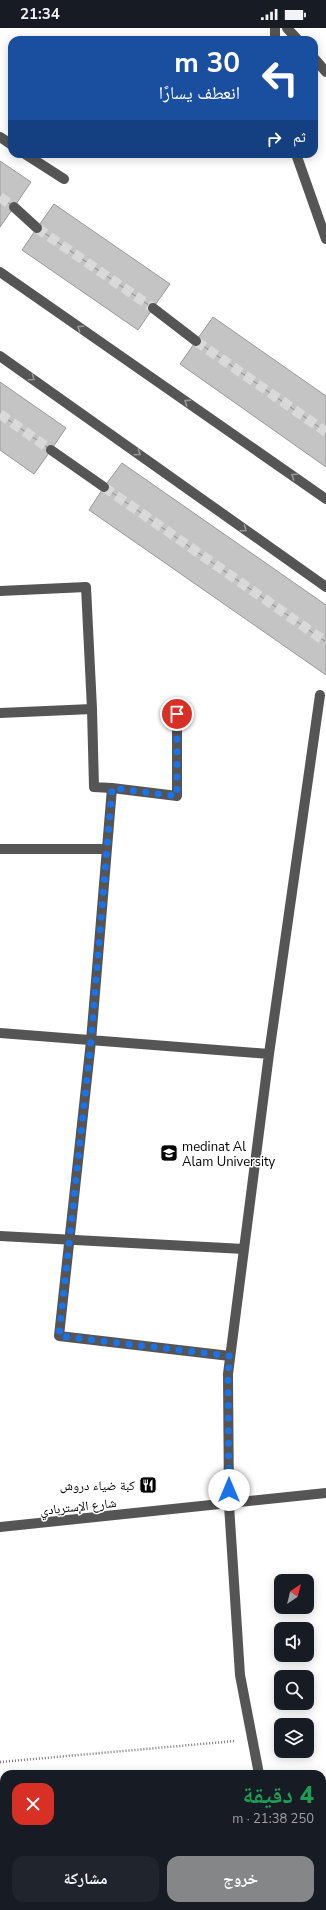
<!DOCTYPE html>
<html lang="ar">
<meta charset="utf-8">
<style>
body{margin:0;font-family:"Nunito Sans","Noto Naskh Arabic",sans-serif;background:#20242c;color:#f1f3f6;direction:rtl;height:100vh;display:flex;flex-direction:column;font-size:15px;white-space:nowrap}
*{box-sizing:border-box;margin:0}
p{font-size:13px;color:#9ea1a6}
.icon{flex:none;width:22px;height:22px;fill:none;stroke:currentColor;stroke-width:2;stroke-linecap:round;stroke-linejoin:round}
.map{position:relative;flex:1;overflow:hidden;direction:ltr}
.sheet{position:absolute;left:0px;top:1742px;width:326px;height:140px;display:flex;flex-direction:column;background:#171b24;border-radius:12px 12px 0 0;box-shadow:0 2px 10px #0003;direction:rtl}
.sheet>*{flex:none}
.banner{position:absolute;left:8px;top:8px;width:310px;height:122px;border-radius:12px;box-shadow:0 2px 10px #0003;direction:rtl;background:#1a4fa0;color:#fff;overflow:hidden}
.needle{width:26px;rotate:35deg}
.controls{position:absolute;left:274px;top:1546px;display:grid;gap:8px}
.controls a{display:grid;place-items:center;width:40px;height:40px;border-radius:8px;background:#171b24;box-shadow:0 2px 10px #0003;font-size:20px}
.pin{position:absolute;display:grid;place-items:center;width:34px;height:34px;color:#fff;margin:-17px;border:2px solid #fff;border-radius:50%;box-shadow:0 1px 4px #0007}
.me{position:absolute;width:44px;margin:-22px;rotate:0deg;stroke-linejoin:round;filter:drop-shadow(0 0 3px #0008)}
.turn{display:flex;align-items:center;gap:14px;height:84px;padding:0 12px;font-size:18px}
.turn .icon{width:52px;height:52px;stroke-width:2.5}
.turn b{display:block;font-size:28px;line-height:34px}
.then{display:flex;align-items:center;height:38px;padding:0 12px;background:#0003;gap:8px;font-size:15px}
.round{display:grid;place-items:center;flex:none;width:42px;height:42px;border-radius:12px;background:#20242c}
.overview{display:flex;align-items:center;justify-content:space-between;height:68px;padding:0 12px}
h1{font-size:24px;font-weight:800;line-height:30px;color:#1e9e55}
.button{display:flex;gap:8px;margin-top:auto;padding:8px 12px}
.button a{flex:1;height:46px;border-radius:12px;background:#858687;color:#fff;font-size:16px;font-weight:800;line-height:46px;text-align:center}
.button a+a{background:#20242c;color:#f1f3f6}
.status{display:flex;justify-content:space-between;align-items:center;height:28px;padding:0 20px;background:#171b24;direction:ltr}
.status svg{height:11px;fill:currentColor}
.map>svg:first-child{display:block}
.building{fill:#c4c4c4;stroke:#999}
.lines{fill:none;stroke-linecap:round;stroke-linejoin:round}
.minor-tunnel{stroke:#d9d9d9;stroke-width:10;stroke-dasharray:10 5;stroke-linecap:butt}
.path{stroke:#777;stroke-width:2.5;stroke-dasharray:1 2;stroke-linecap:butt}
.minor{stroke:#555;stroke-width:10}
.oneway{stroke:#999}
.route{stroke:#1a73e8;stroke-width:7;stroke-dasharray:0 12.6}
.labels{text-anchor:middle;stroke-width:3;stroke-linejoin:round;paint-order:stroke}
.poi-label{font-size:13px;fill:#000;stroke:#fff;text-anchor:start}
.street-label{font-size:13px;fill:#000;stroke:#fff}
</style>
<div class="status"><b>21:34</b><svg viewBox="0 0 49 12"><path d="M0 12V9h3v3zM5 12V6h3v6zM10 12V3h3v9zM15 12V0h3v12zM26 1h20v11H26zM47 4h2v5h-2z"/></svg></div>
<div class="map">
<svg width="326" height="1882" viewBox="0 0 326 1882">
<rect width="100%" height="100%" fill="#fff"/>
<path class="building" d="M 0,133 L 31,154 L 14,179 L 0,169 Z
M 0,169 L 14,179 L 0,199 Z
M 54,176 L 170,256 L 153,280 L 37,200 Z
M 37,200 L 153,280 L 138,302 L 22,222 Z
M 213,289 L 326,368 L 326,404 L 196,313 Z
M 196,313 L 326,404 L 326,439 L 180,336 Z
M 0,354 L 66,400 L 51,422 L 0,386 Z
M 0,386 L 51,422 L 34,446 L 0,422 Z
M 122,435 L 326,577 L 326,614 L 104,459 Z
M 104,459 L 326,614 L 326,647 L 89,482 Z"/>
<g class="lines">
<path class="minor-tunnel" d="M 0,169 L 14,179
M 37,200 L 153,280
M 196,313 L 326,404
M 0,386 L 51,422
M 104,459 L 326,614"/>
<path class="path" d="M 0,1734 L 235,1713"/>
<path class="minor" d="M 275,0 L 275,12
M 287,0 L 298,12
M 314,30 L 326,44
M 0,109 L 12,117
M 25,126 L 64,151
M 296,126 L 326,211
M 14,179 L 37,200
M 0,244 L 326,471
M 153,280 L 196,313
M 0,328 L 326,559
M 51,422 L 104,459
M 0,563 L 86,559 L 92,681 L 94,759 L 112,760 L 91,1013 L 59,1308 L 230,1328
M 0,685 L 92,681
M 112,760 L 177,768 L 177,686
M 0,821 L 107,821
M 0,1005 L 269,1026
M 0,1208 L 244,1221
M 0,1499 L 326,1465
M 259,1746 L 240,1647 L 229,1477 L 228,1346 L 269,1026 L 320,667
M 314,1878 L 316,1882"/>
</g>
<defs><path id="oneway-chevron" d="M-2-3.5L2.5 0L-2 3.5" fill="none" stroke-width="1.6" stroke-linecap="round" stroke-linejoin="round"/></defs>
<g class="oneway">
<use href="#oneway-chevron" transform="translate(80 300) rotate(-145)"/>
<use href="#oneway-chevron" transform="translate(32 350) rotate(35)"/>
<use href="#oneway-chevron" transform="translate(187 374) rotate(-145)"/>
<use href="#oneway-chevron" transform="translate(138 425) rotate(35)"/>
<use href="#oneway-chevron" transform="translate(294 448) rotate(-145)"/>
<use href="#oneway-chevron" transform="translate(244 501) rotate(35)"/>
</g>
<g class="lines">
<path class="route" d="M 177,686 L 177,768 L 112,760 L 91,1013 L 59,1308 L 230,1328 L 228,1346 L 229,1462"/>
</g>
<defs>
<g id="university-square" transform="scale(0.9)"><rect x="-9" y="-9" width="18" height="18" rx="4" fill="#000" stroke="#fff"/><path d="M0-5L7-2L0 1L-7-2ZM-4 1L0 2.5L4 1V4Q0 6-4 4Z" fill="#fff"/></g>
<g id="restaurant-square" transform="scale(0.9)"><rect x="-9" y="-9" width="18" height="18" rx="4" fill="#000" stroke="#fff"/><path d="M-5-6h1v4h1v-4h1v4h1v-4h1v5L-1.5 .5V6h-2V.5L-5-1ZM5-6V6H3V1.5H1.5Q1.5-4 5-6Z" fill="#fff"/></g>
</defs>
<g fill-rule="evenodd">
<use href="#university-square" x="169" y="1125"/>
<use href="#restaurant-square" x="148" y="1457"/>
</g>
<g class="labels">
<g class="poi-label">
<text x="182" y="1123">medinat Al<tspan x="182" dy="15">Alam University</tspan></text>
<text x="135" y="1462" text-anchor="end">كبة ضياء دروش</text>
</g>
<g class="street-label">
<text transform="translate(78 1478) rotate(-6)" y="5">شارع الإستربادي</text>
</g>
</g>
</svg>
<div class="controls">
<a><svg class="needle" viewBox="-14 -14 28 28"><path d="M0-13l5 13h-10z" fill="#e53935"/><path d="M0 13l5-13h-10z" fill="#9ea1a6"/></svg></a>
<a><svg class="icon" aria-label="sound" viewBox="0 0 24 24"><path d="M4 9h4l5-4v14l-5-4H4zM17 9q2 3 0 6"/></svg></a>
<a><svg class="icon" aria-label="search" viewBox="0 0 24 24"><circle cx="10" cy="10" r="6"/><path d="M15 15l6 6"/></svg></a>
<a><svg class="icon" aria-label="layers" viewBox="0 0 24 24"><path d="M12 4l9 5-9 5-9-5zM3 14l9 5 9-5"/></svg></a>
</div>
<div class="pin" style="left:177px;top:686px;background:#d93025"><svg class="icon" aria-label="arrive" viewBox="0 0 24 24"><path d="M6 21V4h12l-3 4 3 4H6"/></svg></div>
<svg class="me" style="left:229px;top:1462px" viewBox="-20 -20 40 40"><circle r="19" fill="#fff"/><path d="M0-13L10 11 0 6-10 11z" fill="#1a73e8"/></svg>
<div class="banner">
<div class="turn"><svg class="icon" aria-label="left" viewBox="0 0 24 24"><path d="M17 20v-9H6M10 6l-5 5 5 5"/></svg><div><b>30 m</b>انعطف يسارًا</div></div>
<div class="then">ثم<svg class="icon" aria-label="right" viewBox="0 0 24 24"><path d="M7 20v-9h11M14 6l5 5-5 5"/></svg></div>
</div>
<section class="sheet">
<div class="overview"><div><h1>4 دقيقة</h1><p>250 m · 21:38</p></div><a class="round" style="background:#d93025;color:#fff"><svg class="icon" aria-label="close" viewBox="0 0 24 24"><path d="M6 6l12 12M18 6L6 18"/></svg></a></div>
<div class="button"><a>خروج</a><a>مشاركة</a></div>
</section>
</div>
